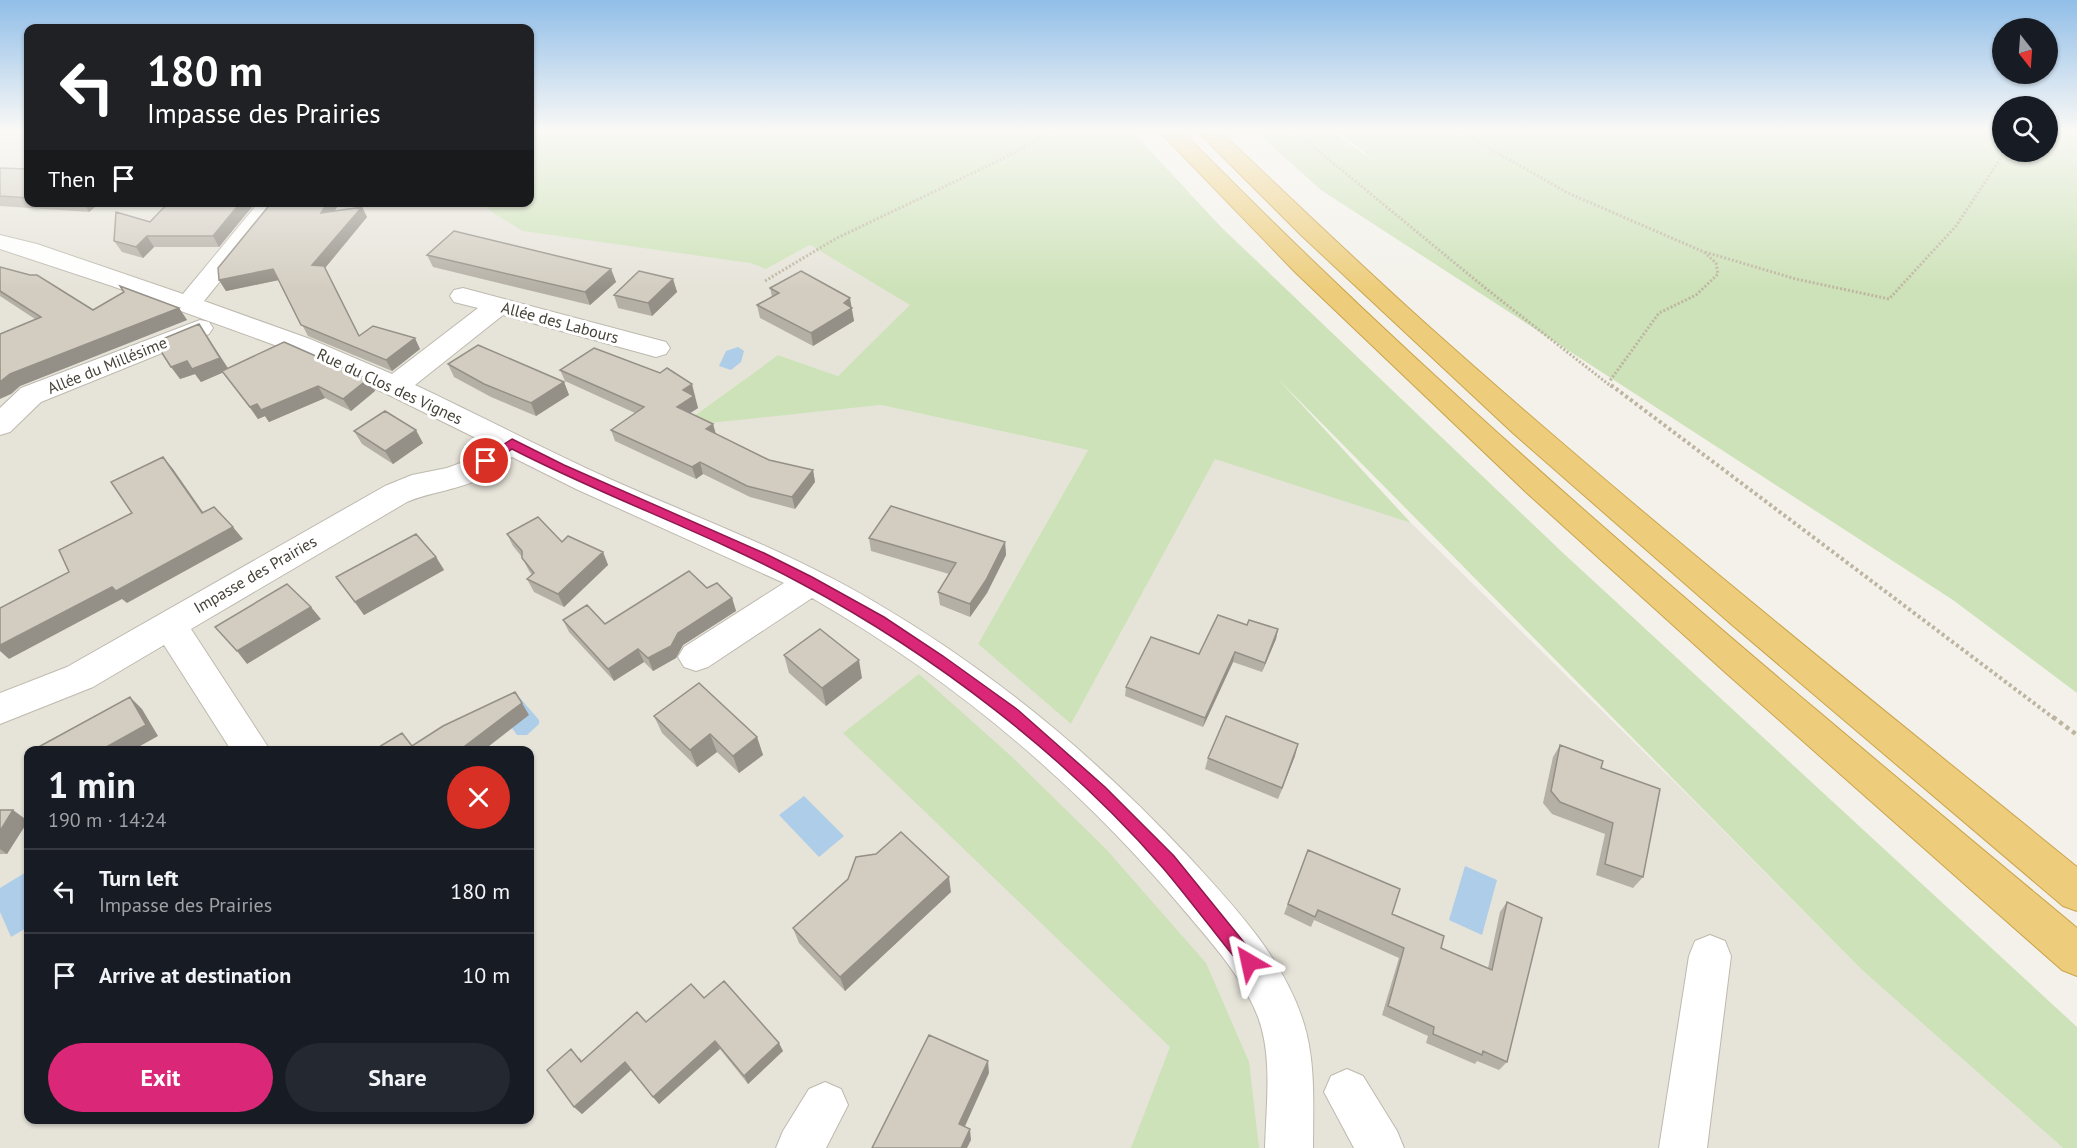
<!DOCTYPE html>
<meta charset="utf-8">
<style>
body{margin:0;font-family:"PT Sans",sans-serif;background:#242831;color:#f1f3f6;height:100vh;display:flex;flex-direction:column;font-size:22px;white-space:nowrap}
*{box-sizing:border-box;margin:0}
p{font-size:20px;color:#9ea1a6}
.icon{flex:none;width:33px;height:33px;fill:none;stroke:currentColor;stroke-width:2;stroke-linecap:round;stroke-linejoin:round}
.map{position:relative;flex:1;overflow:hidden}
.drawer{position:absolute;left:24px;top:746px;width:510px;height:378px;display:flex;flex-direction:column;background:#171b24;border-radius:12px;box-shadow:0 2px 4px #0004}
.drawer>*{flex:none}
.hud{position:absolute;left:24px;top:24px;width:510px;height:183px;border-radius:12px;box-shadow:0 2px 4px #0004;background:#202124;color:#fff;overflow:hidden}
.needle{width:39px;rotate:163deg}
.buttons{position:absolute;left:1992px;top:18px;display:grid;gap:12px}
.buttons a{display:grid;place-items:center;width:66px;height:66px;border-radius:50%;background:#171b24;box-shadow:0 2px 4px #0004;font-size:30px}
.pin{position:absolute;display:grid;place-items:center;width:51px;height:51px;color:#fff;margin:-26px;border:3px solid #fff;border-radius:50%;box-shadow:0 2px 6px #0007}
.me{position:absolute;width:66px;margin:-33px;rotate:324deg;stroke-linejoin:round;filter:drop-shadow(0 0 4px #0008)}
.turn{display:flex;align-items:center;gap:21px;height:126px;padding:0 24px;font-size:27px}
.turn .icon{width:78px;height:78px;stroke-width:2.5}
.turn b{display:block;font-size:42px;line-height:51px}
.then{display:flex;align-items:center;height:57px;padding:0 24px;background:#0003;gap:12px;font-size:22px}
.round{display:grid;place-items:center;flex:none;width:63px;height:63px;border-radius:32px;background:#242831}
.summary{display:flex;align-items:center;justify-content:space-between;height:102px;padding:0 24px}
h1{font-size:36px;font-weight:800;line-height:45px}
.primary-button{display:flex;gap:12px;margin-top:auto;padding:12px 24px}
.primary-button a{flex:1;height:69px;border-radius:36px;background:#db2777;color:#fff;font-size:24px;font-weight:800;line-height:69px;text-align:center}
.primary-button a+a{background:#242831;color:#f1f3f6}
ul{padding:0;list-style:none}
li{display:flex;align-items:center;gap:18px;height:84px;padding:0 24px;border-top:2px solid #363941}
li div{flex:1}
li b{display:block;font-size:22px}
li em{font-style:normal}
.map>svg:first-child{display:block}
.residential{fill:#e6e3d9;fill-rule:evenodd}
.green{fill:#cde2b8}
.water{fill:#aecde8}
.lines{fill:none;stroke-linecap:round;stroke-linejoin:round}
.minor-casing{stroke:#beb9ae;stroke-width:2}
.highway-casing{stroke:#cba44c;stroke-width:2}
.path-far2{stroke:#beb5a1;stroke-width:3;stroke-dasharray:2 2;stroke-linecap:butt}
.path-far1{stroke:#beb5a1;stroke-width:4;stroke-dasharray:3 3;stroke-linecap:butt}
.path{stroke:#beb5a1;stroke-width:4.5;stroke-dasharray:4 4;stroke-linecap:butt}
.minor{fill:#fff;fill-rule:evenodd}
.highway{fill:#edcd7b;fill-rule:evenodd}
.wall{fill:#b5b0a6}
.shaded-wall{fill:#949087}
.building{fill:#d3cdc1;stroke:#949087;stroke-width:1.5}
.route{fill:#db2777;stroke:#8e194d;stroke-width:1.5}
.labels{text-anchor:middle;stroke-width:6;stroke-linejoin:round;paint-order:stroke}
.street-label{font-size:16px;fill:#464239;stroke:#fff}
</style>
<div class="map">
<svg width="2077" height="1148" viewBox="0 0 2077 1148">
<rect width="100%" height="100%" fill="#f3f1ea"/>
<path class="residential" d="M 0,130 L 28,130 L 28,202 L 484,203 L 490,211 L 750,263 L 766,269 L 810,245 L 911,305 L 838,376 L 778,355 L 681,425 L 881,405 L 1088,450 L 978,644 L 1071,724 L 1215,458 L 1411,523 L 1694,801 L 1861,969 L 2063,1148 L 0,1148 ZM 28,750 L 530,750 L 530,1119 L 28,1119 Z"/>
<path class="green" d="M 530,130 L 1131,130 L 1220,226 L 1562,552 L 2077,1027 L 2077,1148 L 2063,1148 L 1861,969 L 1278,379 L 1411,523 L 1215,459 L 1071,724 L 978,644 L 1088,450 L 881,405 L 680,426 L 778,355 L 838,376 L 910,305 L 810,245 L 766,269 L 750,263 L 523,231 L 490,211 L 484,203 L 530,202 Z
M 1254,130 L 1329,130 L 1376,162 L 1337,130 L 2002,130 L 2002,152 L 2048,152 L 2048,130 L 2077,130 L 2077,693 L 1953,600 L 1321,190 Z
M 919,674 L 1011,756 L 1106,849 L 1206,963 L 1249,1062 L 1259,1148 L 1131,1148 L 1170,1047 L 843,733 Z"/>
<path class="water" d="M 738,347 L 744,351 L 741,362 L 731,370 L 719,366 L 726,351 Z
M 512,698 L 520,698 L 539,720 L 539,724 L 527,735 L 517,735 L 512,728 L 506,730 Z
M 804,796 L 844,836 L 819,857 L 779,815 Z
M 1465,866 L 1497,880 L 1482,935 L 1449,920 Z
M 28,871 L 28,927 L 11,937 L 0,912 L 0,888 Z"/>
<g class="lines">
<g class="minor-casing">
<path id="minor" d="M 259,202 L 277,202 L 280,207 L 204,301 L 310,339 L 392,374 L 478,308 L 454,302 L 450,296 L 454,290 L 463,288 L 666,342 L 670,348 L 666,354 L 656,357 L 503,315 L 415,385 C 481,416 545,450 612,480 C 700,519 790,552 873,601 C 990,669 1095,756 1188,856 C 1233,905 1284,958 1304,1024 C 1316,1063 1313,1107 1313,1148 L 1265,1148 C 1266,1106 1273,1057 1258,1017 C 1243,977 1210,941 1183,909 C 1078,784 953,679 812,598 L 708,667 L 696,671 L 684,667 L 678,657 L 684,647 L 784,583 L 576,489 L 512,457 C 503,463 494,471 485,476 C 461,490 432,491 407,502 L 191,629 L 270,750 L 231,750 L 164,645 L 93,687 L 0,724 L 0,693 L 67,667 L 385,486 L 412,475 L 447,468 L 463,462 L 488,444 L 389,395 L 291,351 L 112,286 L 0,249 L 0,235 L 37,244 L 183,294 Z
M 200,320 L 209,322 L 213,328 L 209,334 L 41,402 L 10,432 L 0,435 L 0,408 L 21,388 Z
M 1710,935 L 1725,941 L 1731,956 L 1707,1148 L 1659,1148 L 1689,956 L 1695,941 Z
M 1347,1069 L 1363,1076 L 1397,1131 L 1404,1148 L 1354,1148 L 1324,1092 L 1331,1076 Z
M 825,1082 L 841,1089 L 848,1105 L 826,1148 L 776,1148 L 783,1131 L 809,1089 Z"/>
</g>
<g class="highway-casing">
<path id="highway" d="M 1158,130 L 1181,130 C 1460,416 1770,672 2077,928 L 2077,976 L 2062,970 L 1995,911 L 1726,673 L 1527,493 L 1295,272 Z
M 1196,130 L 1219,130 C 1287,195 1356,261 1426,324 C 1637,513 1858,689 2077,867 L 2077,911 L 2063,906 L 1731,624 L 1513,433 L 1302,236 Z"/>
</g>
<path class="path-far2" d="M 1293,130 L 1484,287 L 1612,387
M 1457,130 L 1568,193 L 1704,252 L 1716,263 L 1718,274 L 1696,295 L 1659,313 L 1609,382
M 1705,252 L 1796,279 L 1889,299 L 1956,226 L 2005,152
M 765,281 L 835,239 L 1002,159 L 1055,130"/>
<path class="path-far1" d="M 1611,385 L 2055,719"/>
<path class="path" d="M 2053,717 L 2077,735"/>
<use href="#minor" class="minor"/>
<use href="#highway" class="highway"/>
</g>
<path class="wall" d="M 0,168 L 28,169 L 28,202 L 101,202 L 89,212 L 0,206 Z
M 256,202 L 219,247 L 154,247 L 143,258 L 122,252 L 114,241 L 150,222 Z
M 272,202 L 340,202 L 335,211 L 362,207 L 367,217 L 325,268 L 359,336 L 420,349 L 392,371 L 308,336 L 279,280 L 226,291 L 219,280 Z
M 427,255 L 611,269 L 616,282 L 590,305 L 433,267 Z
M 0,267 L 93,310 L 179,308 L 187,320 L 20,386 L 11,394 L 35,319 L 0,296 Z
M 673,279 L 677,292 L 652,316 L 618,308 L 614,295 Z
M 770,288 L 851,308 L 854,321 L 813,346 L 760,318 L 757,305 L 772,297 Z
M 199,324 L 228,368 L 368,379 L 375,391 L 351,411 L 325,398 L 269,422 L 265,416 L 258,419 L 223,372 L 201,382 L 195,374 L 180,379 Z
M 448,364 L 564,382 L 569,395 L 536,416 L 491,397 L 454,377 Z
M 560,370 L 695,396 L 694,396 L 698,408 L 690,413 L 713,424 L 716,434 L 769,460 L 813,470 L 815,482 L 795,509 L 750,497 L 703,474 L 696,479 L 615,441 L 611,430 L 635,413 L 565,381 Z
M 354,431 L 423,443 L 393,464 L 362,444 Z
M 507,534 L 562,542 L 603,552 L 608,565 L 564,607 L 534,592 L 527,579 L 532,575 L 529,571 L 522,557 L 513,546 Z
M 869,538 L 1005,542 L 1006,555 L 987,593 L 970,617 L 940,605 L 938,592 L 949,574 L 871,551 Z
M 436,557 L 444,570 L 364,615 L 336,577 Z
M 707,588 L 732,598 L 736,611 L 683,645 L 676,658 L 653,671 L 644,662 L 614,681 L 569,632 L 563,620 L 605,624 Z
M 1247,625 L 1278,629 L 1276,639 L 1262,672 L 1233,662 L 1203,727 L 1125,696 L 1126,687 L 1199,654 Z
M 784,655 L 862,678 L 826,706 L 789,673 Z
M 654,716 L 757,737 L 763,755 L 739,773 L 717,752 L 697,767 L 662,733 Z
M 1560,745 L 1601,768 L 1643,877 L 1633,888 L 1596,875 L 1605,834 L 1552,814 L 1543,803 L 1553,757 Z
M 1295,756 L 1278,799 L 1205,769 L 1208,758 Z
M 0,810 L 28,821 L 7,854 L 0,854 Z
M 1308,850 L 1392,914 L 1441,948 L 1488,968 L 1500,912 L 1507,902 L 1507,1062 L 1499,1070 L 1477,1061 L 1475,1064 L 1426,1043 L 1428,1036 L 1382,1015 L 1399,958 L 1314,920 L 1311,927 L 1284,914 Z
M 951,892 L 845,991 L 799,943 L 793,928 Z
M 704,998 L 783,1051 L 748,1084 L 720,1049 L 659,1104 L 631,1070 L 582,1114 L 574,1107 L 579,1057 L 582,1061 L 646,1022 Z"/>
<path class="shaded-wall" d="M 83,202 L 101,202 L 89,212 Z
M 241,202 L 256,202 L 219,247 L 213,236 Z
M 328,202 L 340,202 L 327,223 L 321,213 Z
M 362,207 L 367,217 L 325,268 L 365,347 L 312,265 Z
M 147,236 L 154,247 L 143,258 L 136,247 Z
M 273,269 L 279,280 L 226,291 L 219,280 Z
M 611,269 L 616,282 L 590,305 L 585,292 Z
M 673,279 L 677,292 L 652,316 L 648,303 Z
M 850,298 L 854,321 L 813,346 L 811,333 Z
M 179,308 L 187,320 L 20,386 L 11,394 L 0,399 L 0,382 L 10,374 Z
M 199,324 L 229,370 L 201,382 L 195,374 L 180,379 L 171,367 Z
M 415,338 L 420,349 L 392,371 L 386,360 Z
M 368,379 L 375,391 L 351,411 L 343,399 Z
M 564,382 L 569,395 L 536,416 L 531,403 Z
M 692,384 L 698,408 L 681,419 L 677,407 L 683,390 Z
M 318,386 L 325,398 L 269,422 L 261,410 Z
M 257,404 L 265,416 L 258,419 L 250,407 Z
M 713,424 L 716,435 L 706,429 Z
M 416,430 L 423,443 L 393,464 L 385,451 Z
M 163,457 L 173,469 L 212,525 L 202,513 Z
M 700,462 L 703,474 L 696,479 L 692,467 Z
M 813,470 L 815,482 L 795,509 L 792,497 Z
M 233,527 L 243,539 L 127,603 L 122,599 L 9,659 L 0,651 L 0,645 L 112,587 Z
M 1005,542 L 1006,555 L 987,593 L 970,617 L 970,604 Z
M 603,552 L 608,565 L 564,607 L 558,594 Z
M 436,557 L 444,570 L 364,615 L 355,602 Z
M 732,598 L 736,611 L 683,645 L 676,658 L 653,671 L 648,658 L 678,633 Z
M 311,607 L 321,619 L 247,664 L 237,651 Z
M 1278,629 L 1276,639 L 1262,672 L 1265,663 Z
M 638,649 L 644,662 L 614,681 L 608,669 Z
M 1235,652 L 1233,662 L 1203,727 L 1205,718 Z
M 859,660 L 862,678 L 826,706 L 822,688 Z
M 130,697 L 142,709 L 158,736 L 133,750 L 101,750 Z
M 522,703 L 529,715 L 484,750 L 462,750 L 461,749 Z
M 710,734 L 717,752 L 697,767 L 690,750 Z
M 757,737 L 763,755 L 739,773 L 733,756 Z
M 1298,744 L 1295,756 L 1278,799 Z
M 13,810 L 28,821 L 7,854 L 0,849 L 0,831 Z
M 949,877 L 951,892 L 845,991 L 840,977 Z
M 715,1041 L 720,1049 L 659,1104 L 653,1097 Z
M 779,1043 L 783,1051 L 748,1084 L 744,1076 Z
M 988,1061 L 989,1073 L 961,1135 L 959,1124 Z
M 625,1062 L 631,1070 L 582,1114 L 574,1107 Z
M 970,1129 L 971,1140 L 967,1148 L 961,1148 Z"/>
<path class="building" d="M 0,168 L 28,169 L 28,198 L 0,196 Z
M 169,202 L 241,202 L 213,236 L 147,236 L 136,247 L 114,241 L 116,212 L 150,222 Z
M 272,202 L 328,202 L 321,213 L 362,207 L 312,265 L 324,266 L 359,336 L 373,326 L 415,338 L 386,360 L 301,325 L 273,269 L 219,280 L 218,268 Z
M 454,231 L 611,269 L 585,292 L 427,255 Z
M 0,267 L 30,275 L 37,275 L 93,310 L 124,292 L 120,286 L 179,308 L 10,374 L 0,382 L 0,334 L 41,317 L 0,291 Z
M 639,271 L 673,279 L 648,303 L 614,295 Z
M 801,271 L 850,298 L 844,303 L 852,308 L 811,333 L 757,305 L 779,293 L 770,288 Z
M 199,324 L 220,358 L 192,369 L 187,361 L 171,367 L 155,342 Z
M 284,342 L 368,379 L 343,399 L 318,386 L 261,410 L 257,404 L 250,407 L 222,371 Z
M 478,345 L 564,382 L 531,403 L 484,384 L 448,364 Z
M 594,348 L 660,373 L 667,368 L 692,384 L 683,390 L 694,396 L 677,407 L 713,424 L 706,429 L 769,460 L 813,470 L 792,497 L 747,486 L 700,462 L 692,467 L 611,430 L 644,407 L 560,370 Z
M 385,411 L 416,430 L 385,451 L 354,431 Z
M 163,457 L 202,513 L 214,507 L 233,527 L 116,591 L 112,587 L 0,645 L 0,608 L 69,572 L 59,550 L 132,513 L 111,482 Z
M 891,506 L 1005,542 L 986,580 L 970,604 L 938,592 L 956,563 L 869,538 Z
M 538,517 L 562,542 L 568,536 L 603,552 L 558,594 L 527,579 L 534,573 L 522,558 L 522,551 L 507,534 Z
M 416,534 L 436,557 L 355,602 L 336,577 Z
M 689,571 L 707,588 L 717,583 L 732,598 L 678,633 L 671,646 L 648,658 L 638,649 L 608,669 L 563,620 L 587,605 L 605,624 Z
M 287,584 L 311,607 L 237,651 L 215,627 Z
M 1218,615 L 1247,625 L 1249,620 L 1278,629 L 1265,663 L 1235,652 L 1205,718 L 1126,687 L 1151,637 L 1199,654 Z
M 820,629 L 859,660 L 822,688 L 784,655 Z
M 699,683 L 757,737 L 733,756 L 710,734 L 690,750 L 654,716 Z
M 515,692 L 522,703 L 461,749 L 462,750 L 374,750 L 402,733 L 412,746 L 443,726 Z
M 130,697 L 146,725 L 101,750 L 33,750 Z
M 1226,716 L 1298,744 L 1282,788 L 1208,758 Z
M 1560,745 L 1603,761 L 1601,768 L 1660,789 L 1643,877 L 1605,864 L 1613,823 L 1560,802 L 1551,791 Z
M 0,810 L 13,810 L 0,831 Z
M 901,832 L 949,877 L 840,977 L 793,928 L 848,879 L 856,857 L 876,854 Z
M 1308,850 L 1400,889 L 1392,914 L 1444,936 L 1441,948 L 1492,970 L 1507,902 L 1542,918 L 1507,1062 L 1483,1051 L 1482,1055 L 1433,1034 L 1434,1027 L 1388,1006 L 1404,948 L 1318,910 L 1315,917 L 1288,904 Z
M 724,981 L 779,1043 L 744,1076 L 715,1041 L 653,1097 L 625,1062 L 574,1107 L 547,1070 L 571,1049 L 581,1062 L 637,1012 L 646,1022 L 691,984 L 704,998 Z
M 929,1035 L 988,1061 L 959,1124 L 970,1129 L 961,1148 L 872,1148 Z"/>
<linearGradient id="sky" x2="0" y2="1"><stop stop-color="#91bee8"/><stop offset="0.45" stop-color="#faf9f6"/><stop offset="1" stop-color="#faf9f6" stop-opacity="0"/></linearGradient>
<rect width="2077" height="290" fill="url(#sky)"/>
<path class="route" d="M 512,439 L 564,465 L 764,553 L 812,577 L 884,617 L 943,656 L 1018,710 L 1105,787 L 1174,856 L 1255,956 L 1258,962 L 1255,968 L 1249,970 L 1243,968 C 1216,935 1190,900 1163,868 C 1065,755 933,654 802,584 C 708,533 607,498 512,449 L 491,464 L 482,464 L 480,461 L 482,458 Z"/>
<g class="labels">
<g class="street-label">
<text transform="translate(560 322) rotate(15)" y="6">Allée des Labours</text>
<text transform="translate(107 365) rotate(-22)" y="6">Allée du Millésime</text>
<text transform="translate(390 386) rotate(25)" y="6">Rue du Clos des Vignes</text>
<text transform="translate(255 574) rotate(-30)" y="6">Impasse des Prairies</text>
</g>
</g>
</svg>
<div class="buttons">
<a><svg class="needle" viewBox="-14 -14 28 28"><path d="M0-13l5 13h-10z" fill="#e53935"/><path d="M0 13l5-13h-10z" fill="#9ea1a6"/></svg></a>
<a><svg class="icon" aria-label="search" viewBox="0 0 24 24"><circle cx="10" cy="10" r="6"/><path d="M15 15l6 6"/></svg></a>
</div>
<div class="pin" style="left:486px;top:461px;background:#d93025"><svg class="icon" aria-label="arrive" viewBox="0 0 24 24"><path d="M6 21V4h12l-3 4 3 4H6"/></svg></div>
<svg class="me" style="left:1249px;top:962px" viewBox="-20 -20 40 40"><path d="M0-17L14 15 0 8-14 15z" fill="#db2777" stroke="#fff" stroke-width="4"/></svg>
<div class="hud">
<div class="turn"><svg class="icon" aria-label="left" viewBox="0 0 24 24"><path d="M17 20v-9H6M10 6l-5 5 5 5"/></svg><div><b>180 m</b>Impasse des Prairies</div></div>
<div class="then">Then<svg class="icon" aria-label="arrive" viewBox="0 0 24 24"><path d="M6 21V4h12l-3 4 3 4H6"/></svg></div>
</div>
<section class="drawer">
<div class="summary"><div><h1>1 min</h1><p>190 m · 14:24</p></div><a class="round" style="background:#d93025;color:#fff"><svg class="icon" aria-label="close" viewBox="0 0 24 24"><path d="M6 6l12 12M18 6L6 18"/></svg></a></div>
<ul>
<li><svg class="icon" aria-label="left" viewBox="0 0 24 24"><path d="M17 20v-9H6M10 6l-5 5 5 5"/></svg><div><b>Turn left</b><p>Impasse des Prairies</p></div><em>180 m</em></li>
<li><svg class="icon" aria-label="arrive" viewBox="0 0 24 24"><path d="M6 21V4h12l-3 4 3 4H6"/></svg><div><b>Arrive at destination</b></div><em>10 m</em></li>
</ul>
<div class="primary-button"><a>Exit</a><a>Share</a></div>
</section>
</div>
